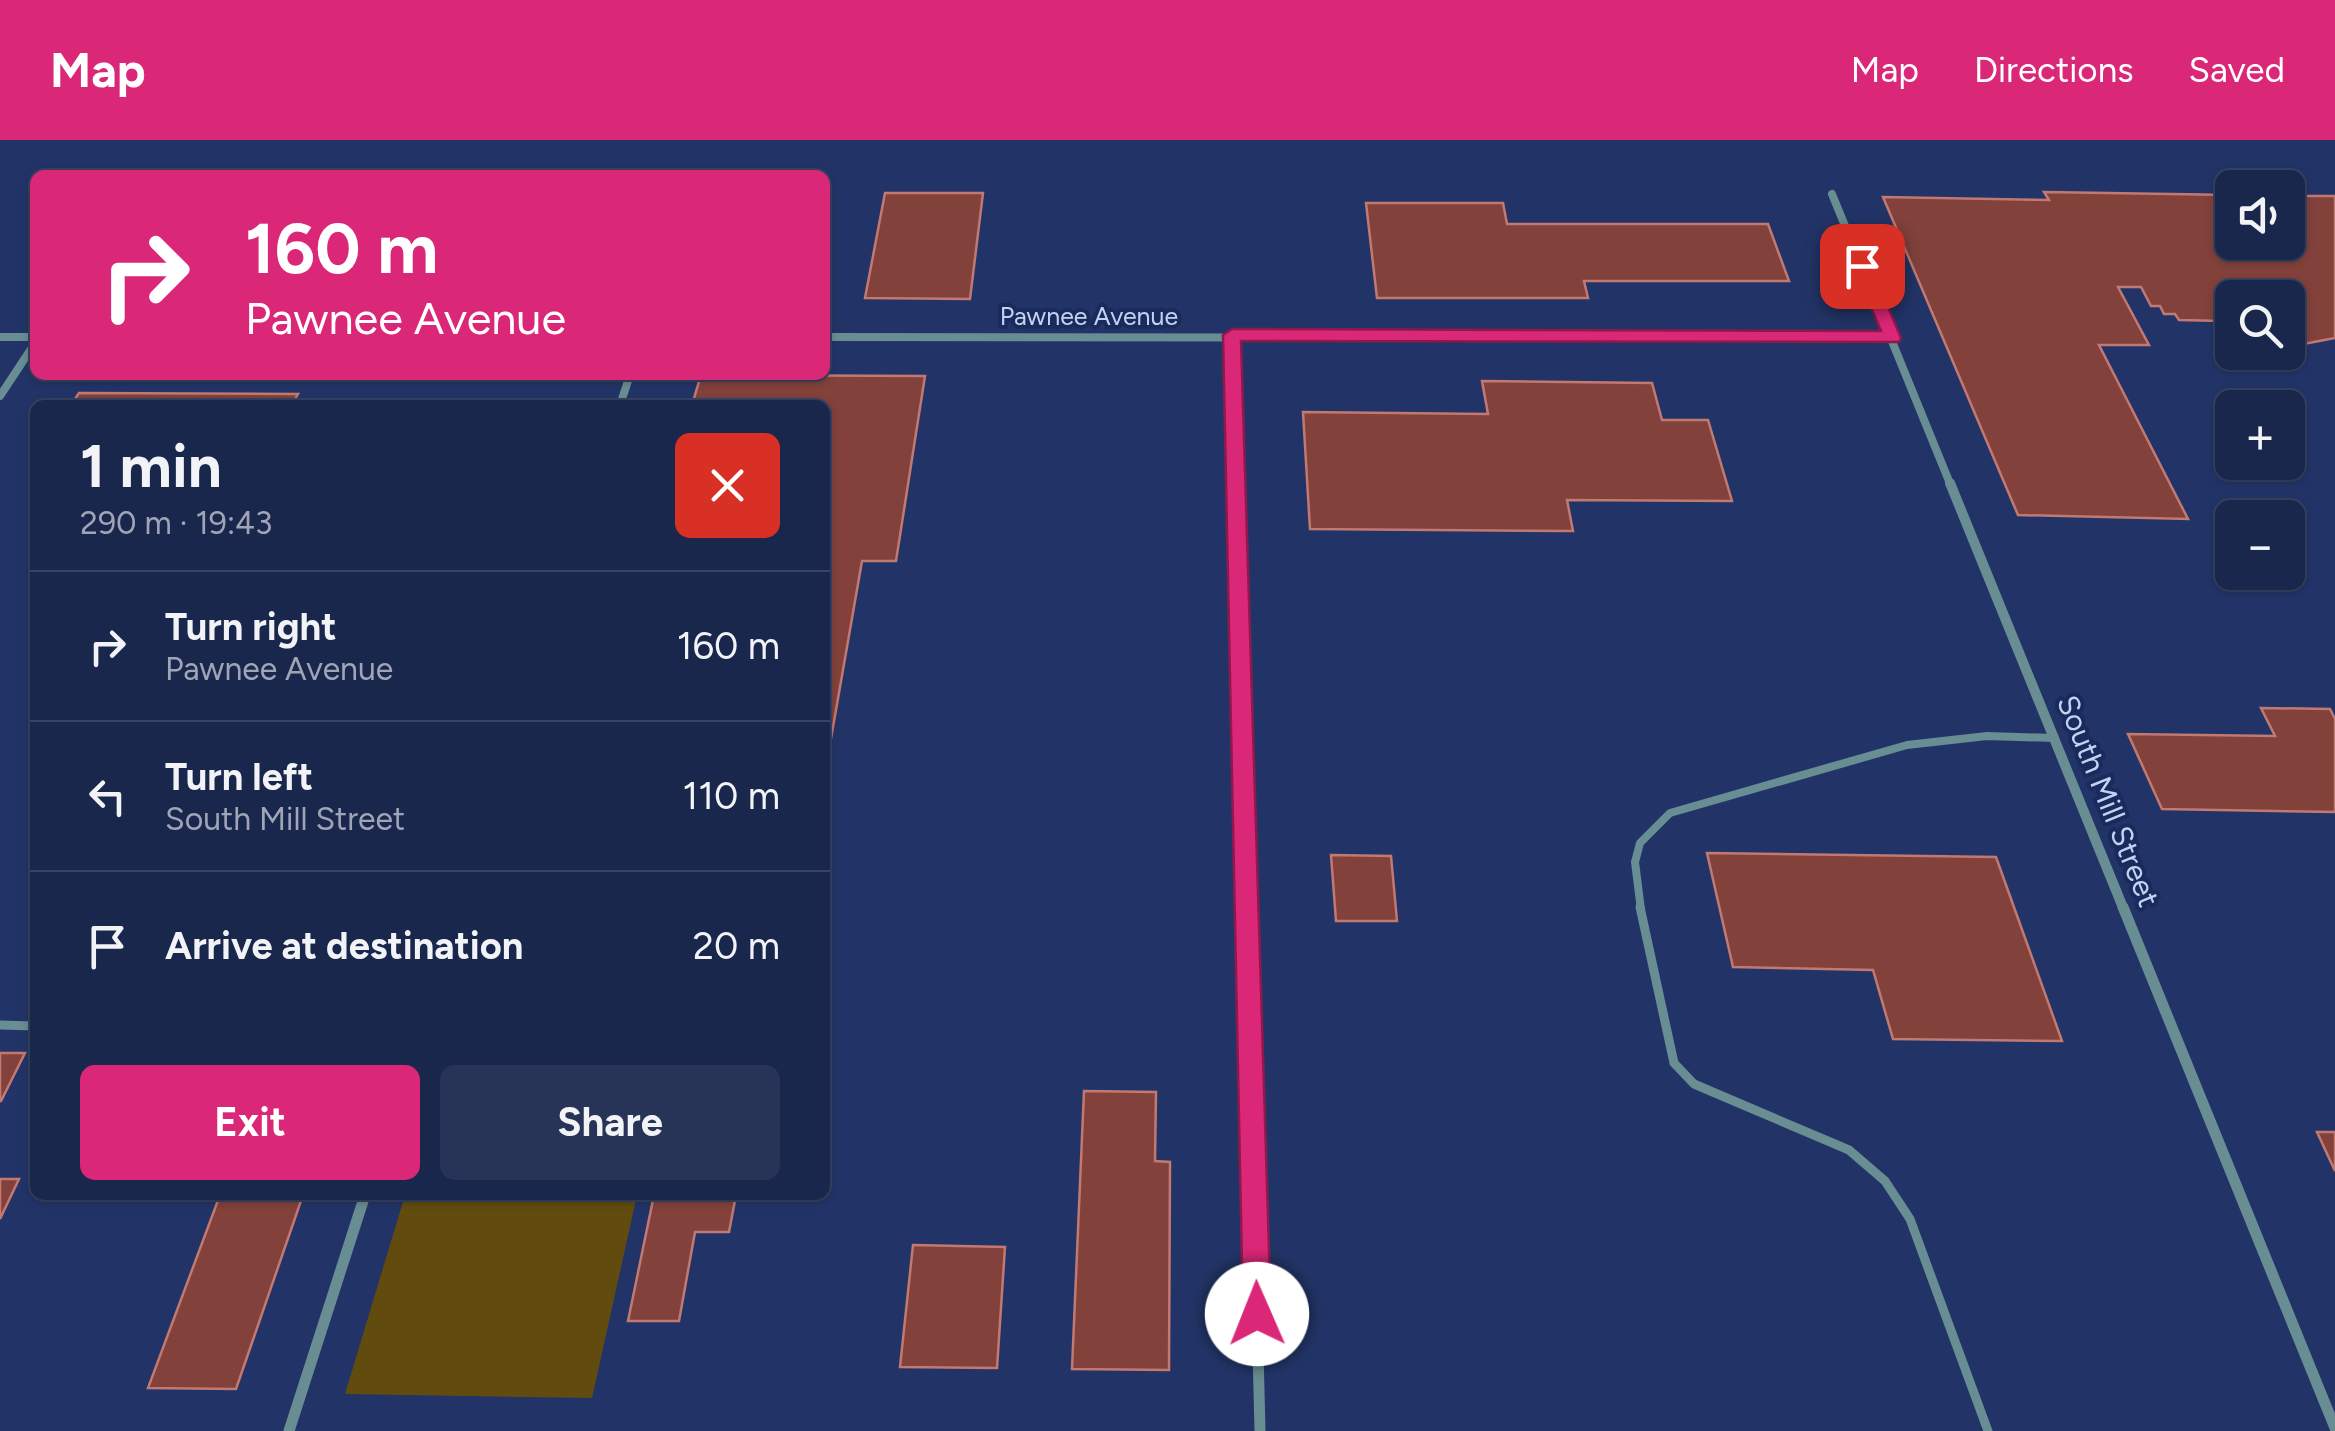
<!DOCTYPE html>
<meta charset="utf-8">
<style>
body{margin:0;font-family:Figtree,sans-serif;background:#273357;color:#f1f3f6;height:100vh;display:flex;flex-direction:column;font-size:38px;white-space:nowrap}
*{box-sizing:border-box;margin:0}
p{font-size:32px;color:#9fa5b6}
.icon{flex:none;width:55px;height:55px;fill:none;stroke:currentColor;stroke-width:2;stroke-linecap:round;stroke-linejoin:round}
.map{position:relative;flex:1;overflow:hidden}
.sheet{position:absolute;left:30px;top:260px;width:800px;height:800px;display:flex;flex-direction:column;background:#1a274d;border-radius:15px;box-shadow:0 2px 8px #0004,0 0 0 2px #384465}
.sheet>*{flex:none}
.guide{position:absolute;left:30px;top:30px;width:800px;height:210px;border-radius:15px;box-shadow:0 2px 8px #0004,0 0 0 2px #384465;background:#db2777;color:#fff;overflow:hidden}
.fabs{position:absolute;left:2215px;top:30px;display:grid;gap:20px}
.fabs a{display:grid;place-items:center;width:90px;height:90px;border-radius:15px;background:#1a274d;box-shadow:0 2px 8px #0004,0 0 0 2px #384465;font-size:50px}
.pin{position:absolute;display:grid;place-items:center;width:85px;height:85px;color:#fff;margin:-42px;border-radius:20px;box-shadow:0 5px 15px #0006}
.me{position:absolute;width:110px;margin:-55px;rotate:359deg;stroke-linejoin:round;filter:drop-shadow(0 0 8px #0008)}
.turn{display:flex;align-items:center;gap:35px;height:210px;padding:0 50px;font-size:45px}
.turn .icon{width:130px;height:130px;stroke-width:2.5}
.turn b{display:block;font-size:70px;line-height:85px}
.round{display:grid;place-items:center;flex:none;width:105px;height:105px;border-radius:15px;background:#273357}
.summary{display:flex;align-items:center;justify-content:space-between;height:170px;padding:0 50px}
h1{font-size:60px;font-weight:700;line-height:75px}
.action{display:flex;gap:20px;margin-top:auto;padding:20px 50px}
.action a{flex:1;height:115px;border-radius:15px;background:#db2777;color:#fff;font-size:40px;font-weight:700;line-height:115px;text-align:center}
.action a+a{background:#273357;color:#f1f3f6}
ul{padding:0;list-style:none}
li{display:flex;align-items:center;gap:30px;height:150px;padding:0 50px;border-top:2px solid #384465}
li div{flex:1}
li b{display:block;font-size:38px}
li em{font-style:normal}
header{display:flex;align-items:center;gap:60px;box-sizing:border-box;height:140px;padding:0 50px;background:#db2777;color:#fff}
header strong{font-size:48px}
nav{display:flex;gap:55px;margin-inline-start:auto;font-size:35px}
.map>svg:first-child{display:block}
.green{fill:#614b0f}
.building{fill:#82413b;stroke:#c17971;stroke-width:2.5}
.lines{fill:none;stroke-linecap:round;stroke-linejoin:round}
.lane-far1{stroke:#688d92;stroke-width:8}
.lane{stroke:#688d92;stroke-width:9}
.street-far2{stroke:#688d92;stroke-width:8}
.street-far1{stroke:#688d92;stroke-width:10}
.street{stroke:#688d92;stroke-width:11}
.route{fill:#db2777;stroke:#8e194d;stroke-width:2.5}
.labels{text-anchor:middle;stroke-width:8;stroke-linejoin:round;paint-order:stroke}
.far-street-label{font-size:25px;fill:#c4d2f1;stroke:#192a5c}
.street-label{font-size:30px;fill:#c4d2f1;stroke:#192a5c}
</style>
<header>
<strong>Map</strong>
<nav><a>Map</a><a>Directions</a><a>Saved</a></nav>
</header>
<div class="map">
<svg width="2335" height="1291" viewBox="0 0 2335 1291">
<rect width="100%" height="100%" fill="#223467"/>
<path class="green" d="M 405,1055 L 637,1055 L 592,1258 L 345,1254 Z"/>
<path class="building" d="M 2044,52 L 2232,55 L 2232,102 L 2288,102 L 2288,56 L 2335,56 L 2335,198 L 2288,207 L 2288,158 L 2232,158 L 2232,191 L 2223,181 L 2179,180 L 2175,174 L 2164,174 L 2160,166 L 2151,166 L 2141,147 L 2118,147 L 2149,205 L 2099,205 L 2188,379 L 2018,375 L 1883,57 L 2049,60 Z
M 885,53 L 983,53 L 970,159 L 865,158 Z
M 1366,63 L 1503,63 L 1507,84 L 1768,84 L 1789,141 L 1584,141 L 1588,158 L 1377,158 Z
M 701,235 L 925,236 L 896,421 L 862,421 L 825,633 L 825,265 L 692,265 Z
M 1482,241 L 1652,243 L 1662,280 L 1708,280 L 1732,361 L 1567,360 L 1573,391 L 1310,389 L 1303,272 L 1488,274 Z
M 79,253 L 298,254 L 292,265 L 71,265 Z
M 2261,568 L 2330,569 L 2335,579 L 2335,672 L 2162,669 L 2128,594 L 2275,596 Z
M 1707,713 L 1996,717 L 2062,901 L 1893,899 L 1873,830 L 1733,827 Z
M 1331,715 L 1391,716 L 1397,781 L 1336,781 Z
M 0,913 L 25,913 L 1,961 L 0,961 Z
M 1084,951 L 1156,952 L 1155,1021 L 1170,1022 L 1169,1230 L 1072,1229 Z
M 2317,992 L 2335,992 L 2335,1031 Z
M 0,1039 L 19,1039 L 0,1079 Z
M 220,1055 L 303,1055 L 236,1249 L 148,1248 Z
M 654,1055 L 736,1055 L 729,1092 L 695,1092 L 679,1181 L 628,1181 Z
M 913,1105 L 1005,1107 L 997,1228 L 900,1227 Z"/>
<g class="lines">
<path class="lane-far1" d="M 1641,770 L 1635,722 L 1640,703 L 1670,673 L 1907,605 L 1987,596 L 2055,598"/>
<path class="lane" d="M 1640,767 L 1674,923 L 1694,944 L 1849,1010 L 1885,1041 L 1910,1079 L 1988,1291
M 0,885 L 35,886"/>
<path class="street-far2" d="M 1832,54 L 1951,346
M 1232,195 L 1236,346
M 0,197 L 35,197
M 825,197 L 1893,198
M 0,256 L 35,203
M 620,265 L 630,235"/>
<path class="street-far1" d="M 1236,343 L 1247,770
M 1950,343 L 2124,770"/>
<path class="street" d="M 1247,767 L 1260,1291
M 2123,767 L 2335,1288
M 289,1291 L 365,1055"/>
</g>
<path class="route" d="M 1862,120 L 1871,126 L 1901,198 L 1899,202 L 1241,201 L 1271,1174 L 1267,1184 L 1257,1188 L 1247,1184 L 1243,1174 L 1223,195 L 1232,189 L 1881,191 L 1854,126 Z"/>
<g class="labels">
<g class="far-street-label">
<text x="1089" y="185">Pawnee Avenue</text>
</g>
<g class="street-label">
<text transform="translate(2108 661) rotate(68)" y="10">South Mill Street</text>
</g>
</g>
</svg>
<div class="fabs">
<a><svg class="icon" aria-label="sound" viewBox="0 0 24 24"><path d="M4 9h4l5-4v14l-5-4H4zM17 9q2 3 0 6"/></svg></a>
<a><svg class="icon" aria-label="search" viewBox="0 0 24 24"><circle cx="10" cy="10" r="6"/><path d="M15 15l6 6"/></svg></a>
<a>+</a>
<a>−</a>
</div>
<div class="pin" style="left:1862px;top:126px;background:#d93025"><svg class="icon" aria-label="arrive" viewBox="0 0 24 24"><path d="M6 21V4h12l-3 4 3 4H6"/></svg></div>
<svg class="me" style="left:1257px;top:1174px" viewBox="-20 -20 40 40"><circle r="19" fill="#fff"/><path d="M0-13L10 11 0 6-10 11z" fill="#db2777"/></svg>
<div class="guide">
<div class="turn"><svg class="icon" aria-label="right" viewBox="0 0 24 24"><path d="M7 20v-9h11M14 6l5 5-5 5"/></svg><div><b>160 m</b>Pawnee Avenue</div></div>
</div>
<section class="sheet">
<div class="summary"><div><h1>1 min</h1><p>290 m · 19:43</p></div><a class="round" style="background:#d93025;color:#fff"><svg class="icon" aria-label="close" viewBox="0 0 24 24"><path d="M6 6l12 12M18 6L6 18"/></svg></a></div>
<ul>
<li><svg class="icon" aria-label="right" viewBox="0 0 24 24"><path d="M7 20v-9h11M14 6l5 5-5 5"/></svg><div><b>Turn right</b><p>Pawnee Avenue</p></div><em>160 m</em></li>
<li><svg class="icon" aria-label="left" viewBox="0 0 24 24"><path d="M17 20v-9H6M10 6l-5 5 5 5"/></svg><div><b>Turn left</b><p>South Mill Street</p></div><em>110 m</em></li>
<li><svg class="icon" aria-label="arrive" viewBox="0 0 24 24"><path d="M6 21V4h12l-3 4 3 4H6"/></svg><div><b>Arrive at destination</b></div><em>20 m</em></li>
</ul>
<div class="action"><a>Exit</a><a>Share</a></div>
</section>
</div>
